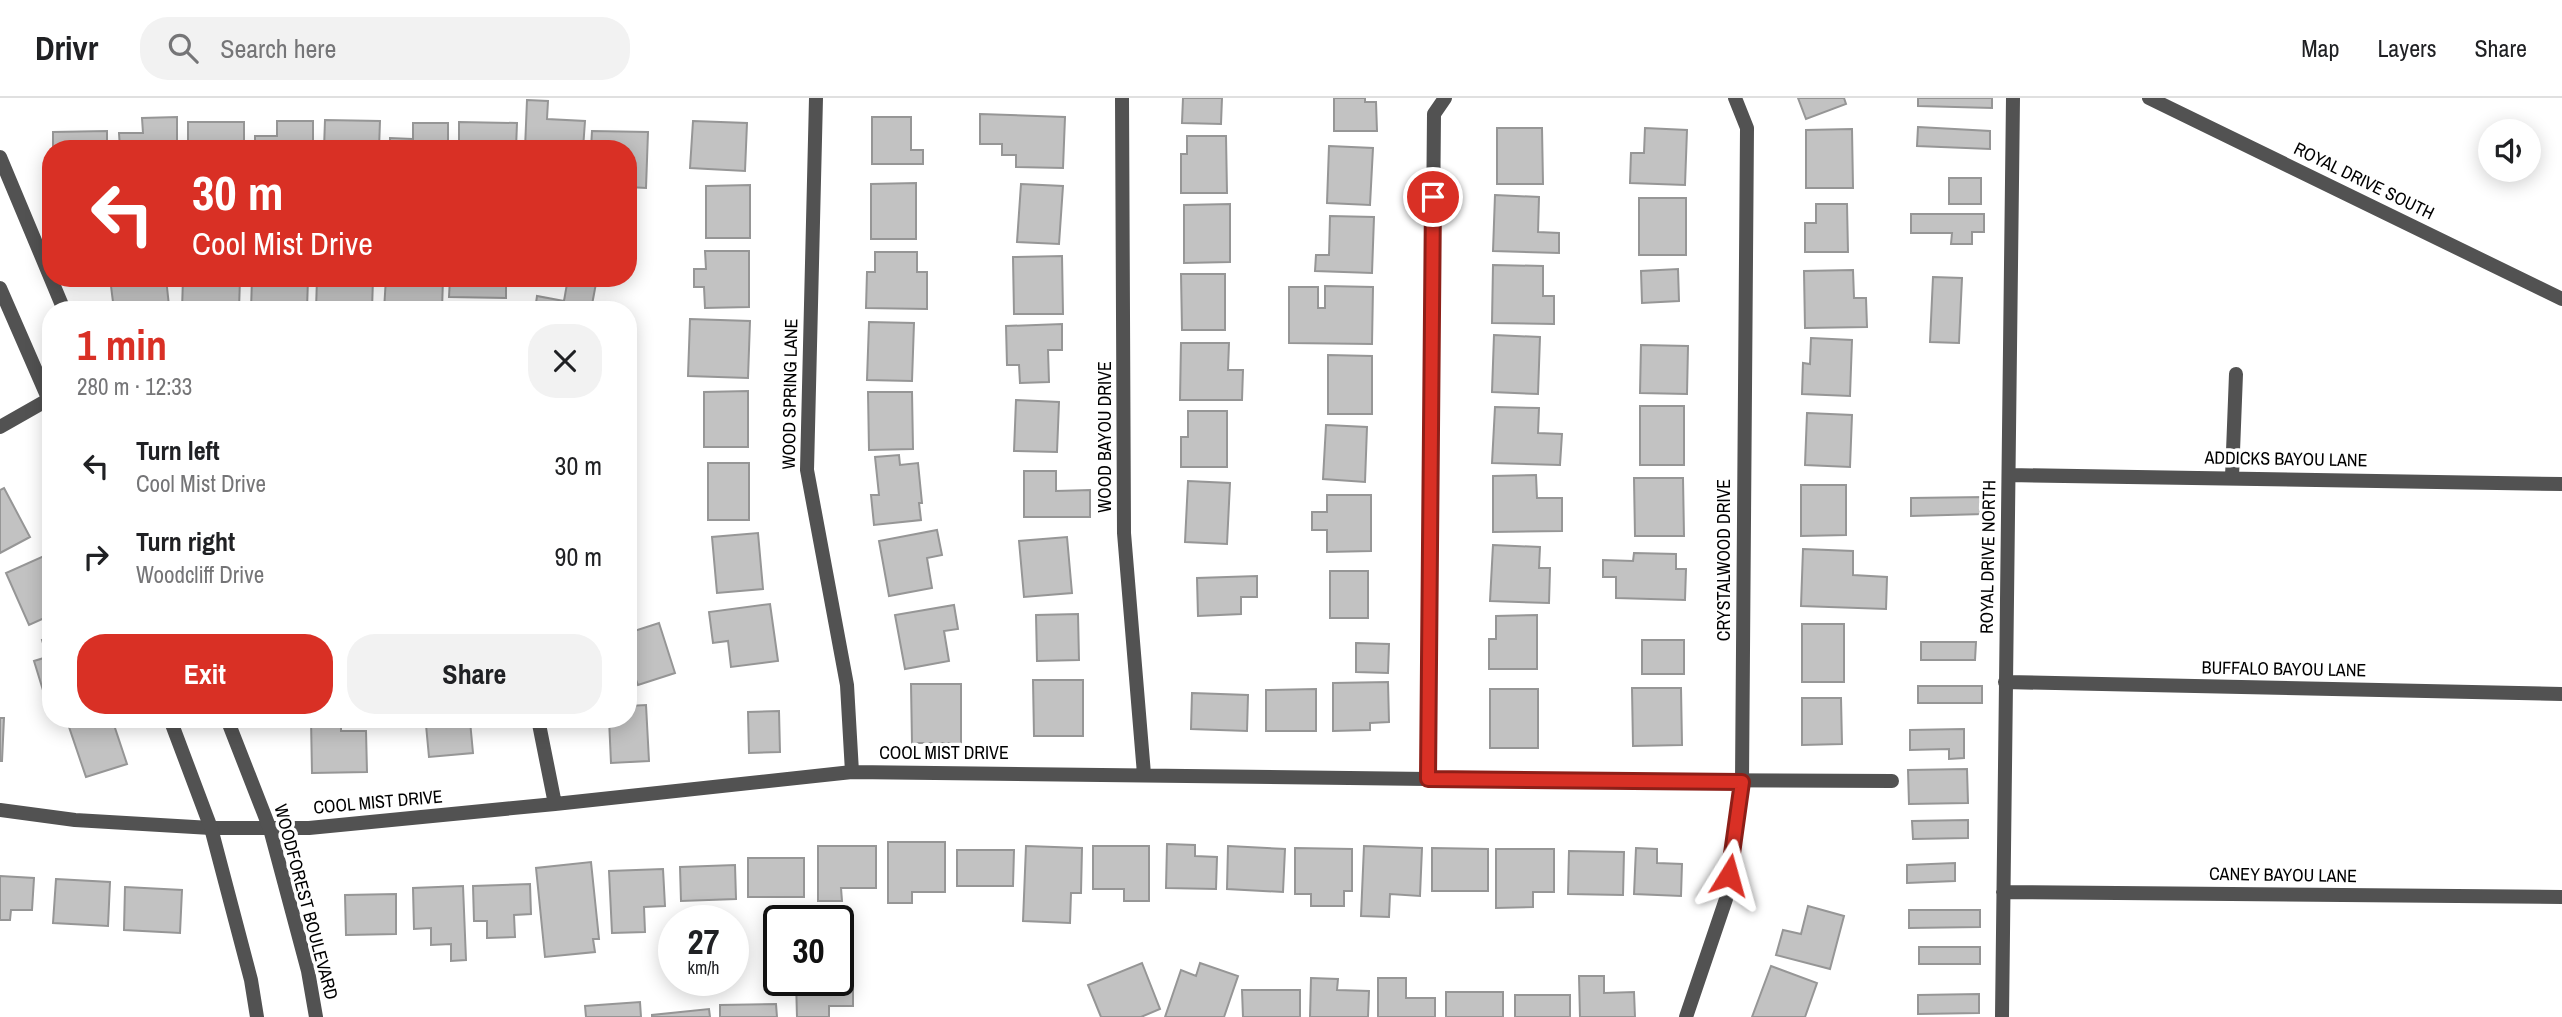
<!DOCTYPE html>
<meta charset="utf-8">
<style>
body{margin:0;font-family:"Archivo Narrow",sans-serif;background:#f2f2f2;color:#202124;height:100vh;display:flex;flex-direction:column;font-size:26px;white-space:nowrap}
*{box-sizing:border-box;margin:0}
p{font-size:23px;color:#757577}
.icon{flex:none;width:38px;height:38px;fill:none;stroke:currentColor;stroke-width:2;stroke-linecap:round;stroke-linejoin:round}
.map{position:relative;flex:1;overflow:hidden}
.side{position:absolute;left:42px;top:203px;width:595px;height:427px;display:flex;flex-direction:column;background:#fff;border-radius:28px;box-shadow:0 4px 18px #0003}
.side>*{flex:none}
.banner{position:absolute;left:42px;top:42px;width:595px;height:147px;border-radius:28px;box-shadow:0 4px 18px #0003;background:#d93025;color:#fff;overflow:hidden}
.tools{position:absolute;left:2478px;top:21px;display:grid;gap:14px}
.tools a{display:grid;place-items:center;width:63px;height:63px;border-radius:50%;background:#fff;box-shadow:0 4px 18px #0003;font-size:35px}
.speed{position:absolute;left:658px;top:807px;display:flex;gap:14px;font-size:35px;font-weight:700;text-align:center}
.speed>*{display:grid;place-content:center;width:91px;height:91px;border-radius:50%;background:#fff;box-shadow:0 4px 18px #0003;line-height:1}
.speed small{font-size:18px;font-weight:400}
.speed .limit{border:4px solid #111;border-radius:10px;background:#fff;color:#111}
.pin{position:absolute;display:grid;place-items:center;width:60px;height:60px;color:#fff;margin:-30px;border:4px solid #fff;border-radius:50%;box-shadow:0 2px 7px #0007}
.me{position:absolute;width:77px;margin:-38px;rotate:8deg;stroke-linejoin:round;filter:drop-shadow(0 0 5px #0008)}
.turn{display:flex;align-items:center;gap:24px;height:147px;padding:0 35px;font-size:32px}
.turn .icon{width:91px;height:91px;stroke-width:2.5}
.turn b{display:block;font-size:49px;line-height:60px}
.round{display:grid;place-items:center;flex:none;width:74px;height:74px;border-radius:28px;background:#f2f2f2}
.summary{display:flex;align-items:center;justify-content:space-between;height:119px;padding:0 35px}
h1{font-size:42px;font-weight:700;line-height:52px;color:#d93025}
.primary-button{display:flex;gap:14px;margin-top:auto;padding:14px 35px}
.primary-button a{flex:1;height:80px;border-radius:28px;background:#d93025;color:#fff;font-size:28px;font-weight:700;line-height:80px;text-align:center}
.primary-button a+a{background:#f2f2f2;color:#202124}
ul{padding:0;list-style:none}
li{display:flex;align-items:center;gap:21px;height:91px;padding:0 35px}
li div{flex:1}
li b{display:block;font-size:26px}
li em{font-style:normal}
header{display:flex;align-items:center;gap:42px;box-sizing:border-box;height:98px;padding:0 35px;background:#fff;border-bottom:2px solid #e0e0e0}
header strong{font-size:33px}
nav{display:flex;gap:38px;margin-inline-start:auto;font-size:24px}
.search{width:490px;height:63px;background:#f2f2f2;display:flex;align-items:center;gap:18px;box-sizing:border-box;padding:0 24px;border-radius:28px;color:#757577;font-size:26px}
.map>svg:first-child{display:block}
.building{fill:#c2c2c2;stroke:#969696;stroke-width:2}
.lines{fill:none;stroke-linecap:round;stroke-linejoin:round}
.minor{stroke:#525252;stroke-width:14}
.tertiary{stroke:#525252;stroke-width:14}
.route-casing{stroke:#8d1f18;stroke-width:18}
.route{stroke:#d93025;stroke-width:12}
.labels{text-anchor:middle;stroke-width:7;stroke-linejoin:round;paint-order:stroke}
.street-label{font-size:18px;fill:#000;stroke:#fff}
</style>
<header>
<strong>Drivr</strong>
<div class="search"><svg class="icon" aria-label="search" viewBox="0 0 24 24"><circle cx="10" cy="10" r="6"/><path d="M15 15l6 6"/></svg>Search here</div>
<nav><a>Map</a><a>Layers</a><a>Share</a></nav>
</header>
<div class="map">
<svg width="2562" height="919" viewBox="0 0 2562 919">
<rect width="100%" height="100%" fill="#fff"/>
<path class="building" d="M 1183,0 L 1222,0 L 1221,26 L 1182,25 Z
M 1334,0 L 1365,0 L 1365,4 L 1376,4 L 1377,33 L 1334,33 Z
M 1798,0 L 1844,0 L 1846,6 L 1806,21 Z
M 1918,0 L 1992,0 L 1992,10 L 1918,8 Z
M 527,2 L 548,3 L 547,21 L 585,23 L 583,51 L 525,51 Z
M 980,16 L 1065,19 L 1063,70 L 1016,69 L 1016,57 L 1002,57 L 1002,46 L 980,46 Z
M 177,19 L 177,51 L 120,51 L 119,35 L 143,35 L 142,20 Z
M 872,19 L 911,19 L 911,52 L 923,52 L 923,66 L 872,66 Z
M 325,22 L 380,23 L 379,51 L 324,51 Z
M 277,23 L 313,23 L 313,51 L 255,51 L 255,38 L 277,38 Z
M 693,23 L 747,25 L 745,73 L 690,70 Z
M 188,24 L 244,24 L 244,51 L 188,51 Z
M 459,24 L 517,25 L 516,51 L 459,51 Z
M 413,25 L 448,25 L 448,51 L 390,51 L 390,40 L 413,41 Z
M 1918,29 L 1990,33 L 1990,51 L 1917,48 Z
M 1497,30 L 1542,30 L 1543,86 L 1497,86 Z
M 1645,30 L 1687,32 L 1685,87 L 1630,85 L 1631,55 L 1644,55 Z
M 1852,31 L 1853,90 L 1806,90 L 1806,32 Z
M 107,33 L 107,51 L 53,51 L 53,34 Z
M 592,33 L 648,34 L 646,90 L 628,89 L 628,51 L 591,51 Z
M 1187,38 L 1226,38 L 1227,95 L 1181,95 L 1181,56 L 1187,56 Z
M 1329,48 L 1373,50 L 1370,107 L 1327,105 Z
M 1949,80 L 1981,80 L 1981,106 L 1949,106 Z
M 916,85 L 916,141 L 871,141 L 871,86 Z
M 1021,86 L 1063,88 L 1059,146 L 1017,144 Z
M 750,87 L 750,140 L 706,140 L 706,88 Z
M 1495,97 L 1539,99 L 1538,134 L 1559,135 L 1559,155 L 1493,153 Z
M 1639,100 L 1686,100 L 1686,157 L 1639,157 Z
M 1230,106 L 1230,164 L 1184,165 L 1184,107 Z
M 1816,106 L 1847,106 L 1848,154 L 1805,154 L 1805,125 L 1816,125 Z
M 1911,116 L 1984,116 L 1984,134 L 1972,134 L 1972,146 L 1951,146 L 1952,135 L 1911,135 Z
M 1330,118 L 1374,119 L 1372,175 L 1315,173 L 1316,157 L 1329,157 Z
M 705,153 L 749,153 L 749,209 L 705,210 L 704,189 L 694,189 L 694,171 L 706,171 Z
M 875,154 L 917,154 L 917,174 L 927,174 L 927,211 L 866,210 L 867,174 L 875,174 Z
M 1062,158 L 1063,216 L 1014,216 L 1013,159 Z
M 1493,167 L 1543,168 L 1543,198 L 1554,198 L 1554,226 L 1492,225 Z
M 1678,171 L 1679,203 L 1642,205 L 1641,173 Z
M 1853,172 L 1854,200 L 1866,200 L 1867,229 L 1805,230 L 1804,173 Z
M 1181,176 L 1225,176 L 1225,232 L 1182,232 Z
M 1933,179 L 1962,180 L 1959,245 L 1930,244 Z
M 110,180 L 166,180 L 169,208 L 140,212 L 114,212 Z
M 183,180 L 240,180 L 239,212 L 182,212 Z
M 252,180 L 308,180 L 307,212 L 251,212 Z
M 317,180 L 373,180 L 372,212 L 316,212 Z
M 386,180 L 443,180 L 442,212 L 384,212 Z
M 450,180 L 506,180 L 506,200 L 449,199 Z
M 568,180 L 597,180 L 591,212 L 535,212 L 537,198 L 564,203 Z
M 1325,188 L 1373,189 L 1372,246 L 1289,245 L 1289,189 L 1318,189 L 1318,210 L 1325,210 Z
M 690,221 L 750,223 L 748,280 L 688,278 Z
M 869,224 L 914,225 L 912,283 L 867,282 Z
M 1062,226 L 1062,252 L 1048,252 L 1049,284 L 1020,285 L 1019,267 L 1007,267 L 1006,228 Z
M 1494,237 L 1540,239 L 1538,296 L 1492,294 Z
M 1811,240 L 1852,242 L 1850,298 L 1802,296 L 1803,265 L 1810,266 Z
M 1181,245 L 1229,245 L 1228,272 L 1243,272 L 1242,302 L 1180,302 Z
M 1641,247 L 1688,248 L 1687,296 L 1640,295 Z
M 1328,257 L 1372,258 L 1372,316 L 1328,316 Z
M 748,293 L 748,349 L 704,349 L 704,294 Z
M 868,294 L 912,294 L 913,351 L 869,352 Z
M 1016,302 L 1059,304 L 1057,354 L 1014,353 Z
M 1640,308 L 1684,308 L 1684,367 L 1640,367 Z
M 1495,309 L 1539,310 L 1538,335 L 1562,336 L 1560,367 L 1492,365 Z
M 1188,313 L 1227,313 L 1227,369 L 1181,369 L 1181,339 L 1188,339 Z
M 1807,315 L 1852,317 L 1850,369 L 1805,367 Z
M 1326,327 L 1367,329 L 1365,384 L 1323,381 Z
M 899,357 L 900,367 L 918,365 L 922,405 L 919,405 L 921,422 L 874,427 L 871,397 L 879,397 L 875,359 Z
M 708,365 L 749,365 L 749,422 L 708,422 Z
M 1024,373 L 1056,373 L 1056,393 L 1090,392 L 1090,419 L 1024,419 Z
M 1536,377 L 1537,400 L 1562,400 L 1562,433 L 1493,434 L 1493,378 Z
M 1634,380 L 1683,380 L 1684,438 L 1635,438 Z
M 1188,383 L 1230,385 L 1227,446 L 1185,444 Z
M 1801,387 L 1846,387 L 1846,437 L 1801,438 Z
M 4,390 L 30,439 L 0,455 L 0,392 Z
M 1327,397 L 1371,397 L 1371,453 L 1327,454 L 1327,432 L 1312,432 L 1312,414 L 1327,414 Z
M 1984,399 L 1984,416 L 1911,418 L 1911,400 Z
M 937,432 L 942,457 L 927,460 L 932,490 L 889,498 L 879,443 Z
M 758,435 L 763,491 L 717,495 L 712,439 Z
M 1067,439 L 1072,495 L 1024,499 L 1019,443 Z
M 1493,447 L 1540,449 L 1539,470 L 1550,470 L 1549,505 L 1490,503 Z
M 1803,451 L 1853,453 L 1853,477 L 1887,479 L 1886,511 L 1801,508 Z
M 1634,455 L 1676,456 L 1676,471 L 1686,471 L 1685,502 L 1616,500 L 1616,479 L 1603,479 L 1603,462 L 1633,463 Z
M 44,458 L 51,473 L 51,517 L 29,527 L 6,475 Z
M 1330,473 L 1368,473 L 1368,520 L 1330,520 Z
M 1257,478 L 1257,499 L 1241,499 L 1241,516 L 1198,518 L 1197,480 Z
M 770,506 L 778,563 L 731,569 L 728,543 L 713,545 L 709,514 Z
M 954,507 L 958,531 L 944,533 L 949,563 L 905,571 L 895,517 Z
M 1078,516 L 1079,562 L 1037,563 L 1036,517 Z
M 1537,517 L 1537,571 L 1489,571 L 1489,541 L 1496,541 L 1496,518 Z
M 659,525 L 675,575 L 638,587 L 635,579 L 628,581 L 628,535 Z
M 1802,526 L 1844,526 L 1844,584 L 1802,584 Z
M 51,539 L 51,600 L 46,602 L 34,563 L 47,559 L 42,542 Z
M 1642,542 L 1684,542 L 1684,576 L 1642,576 Z
M 1921,544 L 1976,544 L 1975,562 L 1921,562 Z
M 1356,545 L 1389,546 L 1388,575 L 1356,574 Z
M 1033,582 L 1083,582 L 1083,638 L 1034,638 Z
M 1388,584 L 1389,624 L 1370,625 L 1370,632 L 1333,633 L 1333,585 Z
M 911,586 L 961,586 L 961,645 L 912,645 Z
M 1918,588 L 1982,588 L 1982,605 L 1918,605 Z
M 1632,590 L 1681,590 L 1682,647 L 1633,648 Z
M 1316,591 L 1316,633 L 1266,633 L 1266,592 Z
M 1490,591 L 1538,591 L 1538,650 L 1490,650 Z
M 1192,595 L 1248,597 L 1247,633 L 1191,631 Z
M 1802,600 L 1841,600 L 1842,646 L 1802,647 Z
M 646,607 L 649,663 L 611,665 L 609,621 L 628,621 L 628,608 Z
M 779,613 L 780,654 L 749,655 L 748,614 Z
M 0,620 L 4,620 L 2,663 L 0,663 Z
M 80,621 L 112,621 L 127,666 L 86,679 L 68,626 Z
M 311,621 L 341,621 L 341,633 L 366,633 L 367,674 L 312,675 Z
M 470,623 L 473,655 L 429,659 L 426,627 Z
M 1964,631 L 1964,660 L 1949,661 L 1949,651 L 1910,652 L 1910,632 Z
M 1967,671 L 1968,705 L 1909,706 L 1908,672 Z
M 1968,722 L 1968,740 L 1913,741 L 1912,723 Z
M 888,744 L 945,744 L 945,794 L 912,794 L 912,805 L 888,805 Z
M 1167,746 L 1195,747 L 1195,758 L 1217,759 L 1216,791 L 1166,790 Z
M 818,748 L 876,748 L 876,790 L 841,790 L 842,803 L 818,803 Z
M 1026,748 L 1082,750 L 1081,795 L 1071,795 L 1070,825 L 1023,823 Z
M 1093,748 L 1149,748 L 1149,803 L 1124,803 L 1124,791 L 1093,791 Z
M 1228,748 L 1285,751 L 1283,794 L 1227,791 Z
M 1364,748 L 1422,750 L 1420,798 L 1390,796 L 1389,819 L 1361,818 Z
M 1295,750 L 1352,751 L 1352,793 L 1344,793 L 1344,808 L 1311,808 L 1311,796 L 1295,796 Z
M 1432,750 L 1488,751 L 1488,793 L 1432,793 Z
M 1636,750 L 1657,751 L 1657,765 L 1682,766 L 1681,798 L 1634,796 Z
M 1496,751 L 1554,751 L 1554,794 L 1533,794 L 1533,809 L 1496,810 Z
M 957,752 L 1014,752 L 1013,788 L 957,788 Z
M 1569,753 L 1624,754 L 1623,797 L 1568,796 Z
M 748,760 L 804,760 L 804,799 L 748,799 Z
M 591,764 L 599,841 L 593,841 L 595,854 L 545,859 L 536,770 Z
M 1955,765 L 1955,783 L 1907,785 L 1907,767 Z
M 735,767 L 736,801 L 681,803 L 680,769 Z
M 663,771 L 665,808 L 644,809 L 645,834 L 612,835 L 609,773 Z
M 0,778 L 34,780 L 32,812 L 11,812 L 10,822 L 0,822 Z
M 56,781 L 110,784 L 108,828 L 53,825 Z
M 530,786 L 531,816 L 514,817 L 515,839 L 487,840 L 487,823 L 474,823 L 473,788 Z
M 463,788 L 466,862 L 451,863 L 451,846 L 431,847 L 431,830 L 414,831 L 413,790 Z
M 125,789 L 182,792 L 180,835 L 124,832 Z
M 396,796 L 396,836 L 346,837 L 345,797 Z
M 1808,808 L 1844,818 L 1830,871 L 1776,857 L 1783,832 L 1801,836 Z
M 1909,812 L 1980,812 L 1980,829 L 1909,830 Z
M 1919,849 L 1980,849 L 1980,866 L 1919,866 Z
M 1142,865 L 1160,911 L 1141,919 L 1101,919 L 1088,887 Z
M 1200,865 L 1238,878 L 1224,919 L 1165,919 L 1181,872 L 1196,878 Z
M 1771,868 L 1817,885 L 1805,919 L 1752,919 Z
M 838,869 L 853,869 L 853,908 L 829,908 L 829,919 L 797,919 L 796,882 L 838,882 Z
M 1579,878 L 1604,878 L 1604,895 L 1634,894 L 1635,919 L 1580,919 Z
M 1311,880 L 1338,881 L 1337,892 L 1369,893 L 1368,919 L 1310,919 Z
M 1378,880 L 1406,880 L 1406,900 L 1435,900 L 1435,919 L 1378,919 Z
M 1242,892 L 1300,892 L 1300,919 L 1243,919 Z
M 1446,894 L 1503,894 L 1503,919 L 1446,919 Z
M 1979,896 L 1979,915 L 1918,916 L 1918,897 Z
M 1515,897 L 1570,897 L 1570,919 L 1515,919 Z
M 640,904 L 641,919 L 586,919 L 585,908 Z
M 776,906 L 777,919 L 720,919 L 720,907 Z
M 709,911 L 710,919 L 652,919 L 652,917 Z"/>
<g class="lines">
<path class="minor" d="M 816,0 L 807,372 L 847,587 L 852,674
M 1122,0 L 1124,435 L 1144,676
M 2149,0 L 2562,201
M 0,329 L 51,300
M 2009,377 L 2562,386
M 2232,379 L 2236,276
M 2005,584 L 2562,596
M 538,621 L 555,706
M 1428,681 L 1434,16 L 1445,0
M 0,712 L 75,722 L 211,730 L 309,730 L 555,706 L 852,674 L 1428,681 L 1892,683
M 2003,794 L 2562,799
M 1686,919 L 1726,801 L 1742,683 L 1747,30 L 1735,0
M 2002,919 L 2013,0"/>
<path class="tertiary" d="M 0,59 L 64,212
M 0,190 L 51,307
M 170,621 L 211,730 L 251,882 L 257,919
M 227,621 L 270,731 L 308,873 L 316,919"/>
</g>
<g class="lines">
<g class="route-casing">
<path id="route" d="M 1433,99 L 1428,681 L 1742,684 L 1729,777"/>
</g>
<use href="#route" class="route"/>
</g>
<g class="labels">
<g class="street-label">
<text transform="translate(2364 83) rotate(26)" y="6">ROYAL DRIVE SOUTH</text>
<text transform="translate(790 296) rotate(-89)" y="6">WOOD SPRING LANE</text>
<text transform="translate(1105 339) rotate(-90)" y="6">WOOD BAYOU DRIVE</text>
<text transform="translate(2286 361) rotate(1)" y="6">ADDICKS BAYOU LANE</text>
<text transform="translate(1988 459) rotate(-89)" y="6">ROYAL DRIVE NORTH</text>
<text transform="translate(1724 462) rotate(-90)" y="6">CRYSTALWOOD DRIVE</text>
<text transform="translate(2284 571) rotate(1)" y="6">BUFFALO BAYOU LANE</text>
<text x="944" y="661">COOL MIST DRIVE</text>
<text transform="translate(378 704) rotate(-5)" y="6">COOL MIST DRIVE</text>
<text transform="translate(2283 777) rotate(1)" y="6">CANEY BAYOU LANE</text>
<text transform="translate(306 804) rotate(75)" y="6">WOODFOREST BOULEVARD</text>
</g>
</g>
</svg>
<div class="tools">
<a><svg class="icon" aria-label="sound" viewBox="0 0 24 24"><path d="M4 9h4l5-4v14l-5-4H4zM17 9q2 3 0 6"/></svg></a>
</div>
<div class="speed"><div>27<small>km/h</small></div><div class="limit">30</div></div>
<div class="pin" style="left:1433px;top:99px;background:#d93025"><svg class="icon" aria-label="arrive" viewBox="0 0 24 24"><path d="M6 21V4h12l-3 4 3 4H6"/></svg></div>
<svg class="me" style="left:1729px;top:777px" viewBox="-20 -20 40 40"><path d="M0-17L14 15 0 8-14 15z" fill="#d93025" stroke="#fff" stroke-width="4"/></svg>
<div class="banner">
<div class="turn"><svg class="icon" aria-label="left" viewBox="0 0 24 24"><path d="M17 20v-9H6M10 6l-5 5 5 5"/></svg><div><b>30 m</b>Cool Mist Drive</div></div>
</div>
<section class="side">
<div class="summary"><div><h1>1 min</h1><p>280 m · 12:33</p></div><a class="round"><svg class="icon" aria-label="close" viewBox="0 0 24 24"><path d="M6 6l12 12M18 6L6 18"/></svg></a></div>
<ul>
<li><svg class="icon" aria-label="left" viewBox="0 0 24 24"><path d="M17 20v-9H6M10 6l-5 5 5 5"/></svg><div><b>Turn left</b><p>Cool Mist Drive</p></div><em>30 m</em></li>
<li><svg class="icon" aria-label="right" viewBox="0 0 24 24"><path d="M7 20v-9h11M14 6l5 5-5 5"/></svg><div><b>Turn right</b><p>Woodcliff Drive</p></div><em>90 m</em></li>
</ul>
<div class="primary-button"><a>Exit</a><a>Share</a></div>
</section>
</div>
